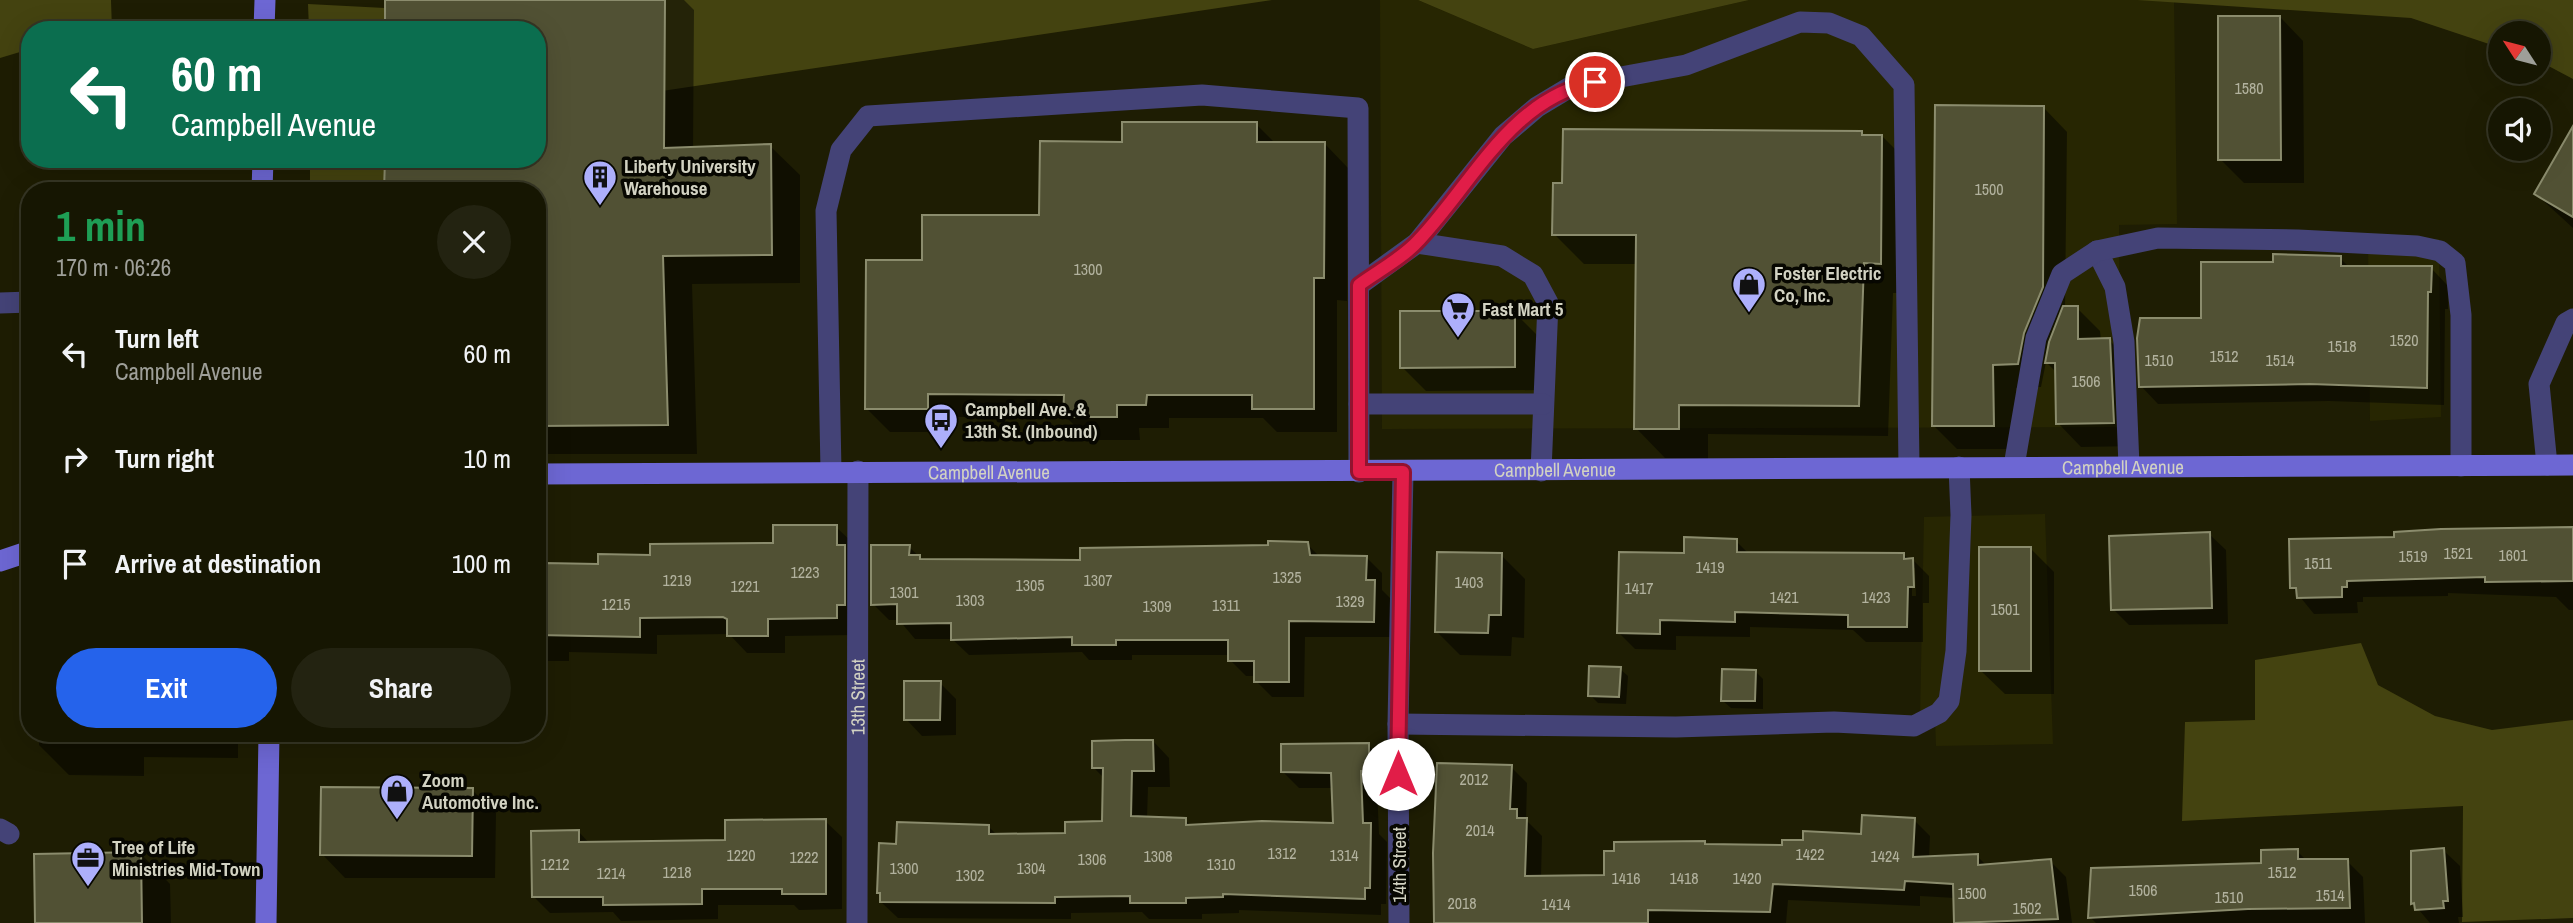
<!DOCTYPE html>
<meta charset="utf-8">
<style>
body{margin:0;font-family:"Archivo Narrow",sans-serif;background:#232311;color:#f1f3f6;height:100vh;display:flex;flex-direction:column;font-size:26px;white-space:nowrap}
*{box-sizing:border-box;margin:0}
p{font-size:23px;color:#9e9f99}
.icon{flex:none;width:38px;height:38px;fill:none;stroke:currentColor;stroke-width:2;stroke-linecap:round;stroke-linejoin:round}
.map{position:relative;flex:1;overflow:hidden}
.side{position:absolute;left:21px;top:182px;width:525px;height:560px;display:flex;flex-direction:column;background:#161602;border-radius:28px;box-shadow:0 7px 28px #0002,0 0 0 2px #353524}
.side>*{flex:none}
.top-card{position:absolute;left:21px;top:21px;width:525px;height:147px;border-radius:28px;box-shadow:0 7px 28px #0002,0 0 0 2px #353524;background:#0b6e4f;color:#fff;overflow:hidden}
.needle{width:46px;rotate:306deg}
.controls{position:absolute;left:2488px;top:21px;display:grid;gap:14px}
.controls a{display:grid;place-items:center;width:63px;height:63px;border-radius:50%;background:#161602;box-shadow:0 7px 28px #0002,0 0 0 2px #353524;font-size:35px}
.pin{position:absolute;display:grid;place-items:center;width:60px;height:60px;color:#fff;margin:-30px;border:4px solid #fff;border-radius:50%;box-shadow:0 2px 7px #0007}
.me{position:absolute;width:77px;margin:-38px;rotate:0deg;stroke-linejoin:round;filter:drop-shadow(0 0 5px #0008)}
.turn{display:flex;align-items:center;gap:24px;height:147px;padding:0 35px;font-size:32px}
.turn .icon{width:91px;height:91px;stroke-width:2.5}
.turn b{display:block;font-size:49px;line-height:60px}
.round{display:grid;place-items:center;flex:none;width:74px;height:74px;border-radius:37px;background:#232311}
.summary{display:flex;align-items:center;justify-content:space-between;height:119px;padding:0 35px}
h1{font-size:42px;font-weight:700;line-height:52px;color:#1e9e55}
.action{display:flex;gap:14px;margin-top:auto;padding:14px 35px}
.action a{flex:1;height:80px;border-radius:42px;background:#2563eb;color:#fff;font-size:28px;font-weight:700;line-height:80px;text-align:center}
.action a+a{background:#232311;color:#f1f3f6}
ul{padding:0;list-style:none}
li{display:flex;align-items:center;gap:21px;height:105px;padding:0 35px}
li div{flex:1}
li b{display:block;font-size:26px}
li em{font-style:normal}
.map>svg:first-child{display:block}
.built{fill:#272602}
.green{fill:#444310}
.shadow{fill:#0007;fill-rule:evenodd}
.building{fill:#515134;stroke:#8b8c6d;stroke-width:2}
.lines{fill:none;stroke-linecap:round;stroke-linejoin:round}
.minor{stroke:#444377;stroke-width:21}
.major{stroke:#6d67d3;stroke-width:21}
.route-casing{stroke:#92132f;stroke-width:18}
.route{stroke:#e11d48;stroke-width:12}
.labels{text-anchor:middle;stroke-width:7;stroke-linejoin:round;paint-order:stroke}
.number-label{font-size:16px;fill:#b2b29e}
.poi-label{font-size:19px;font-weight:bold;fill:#d2d2c2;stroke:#070701;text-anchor:start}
.street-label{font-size:19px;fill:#d2d2c2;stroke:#070701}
</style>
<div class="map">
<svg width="2573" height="923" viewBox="0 0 2573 923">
<rect width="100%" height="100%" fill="#1e1d03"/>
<path class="built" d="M 1380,0 L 1418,0 L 1533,49 L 1749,0 L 2174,0 L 2177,224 L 2119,225 L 2121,427 L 1382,429 Z
M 2439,239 L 2441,417 L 2370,421 L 2368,242 Z
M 2045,514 L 2053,744 L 1936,746 L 1935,718 L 1920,717 L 1924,517 Z"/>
<path class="green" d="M 0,0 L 111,0 L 112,30 L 30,30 L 30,49 L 0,58 Z
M 665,0 L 1272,0 L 662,91 Z
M 1418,0 L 1749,0 L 1533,49 Z
M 2137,0 L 2573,0 L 2573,79 L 2539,61 L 2539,33 L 2501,33 L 2501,48 L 2411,18 Z
M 308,4 L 385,8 L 385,30 L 309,30 Z
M 310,159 L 385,159 L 384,191 L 310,191 Z
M 2361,643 L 2378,685 L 2435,716 L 2492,730 L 2573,720 L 2573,918 L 2462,922 L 2463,806 L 2182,821 L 2185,722 L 2255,720 L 2255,660 Z"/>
<path class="shadow" d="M 387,0 L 684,0 L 694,10 L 693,149 L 770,146 L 800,175 L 800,283 L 692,284 L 697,454 L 537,454 L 537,30 Z
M 2280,17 L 2303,41 L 2304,183 L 2244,183 L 2220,159 Z
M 2044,108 L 2067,132 L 2065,308 L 2077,308 L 2100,331 L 2101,340 L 2109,340 L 2133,364 L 2137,446 L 2081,447 L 2058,423 L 2057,373 L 2046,362 L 2041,387 L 2016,388 L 2016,449 L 1957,449 L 1933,425 Z
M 1256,124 L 1276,144 L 1325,144 L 1348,168 L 1347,301 L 1337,300 L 1337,432 L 1277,432 L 1263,418 L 1169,418 L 1169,428 L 1139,428 L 1140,440 L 1089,440 L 1066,417 L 951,417 L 951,432 L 890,432 L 866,408 L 924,262 L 1041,217 L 1124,144 Z
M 2573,130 L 2573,228 L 2536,194 Z
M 1861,133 L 1865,136 L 1882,136 L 1912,166 L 1910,293 L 1893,293 L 1888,436 L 1708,434 L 1708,459 L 1665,458 L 1636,428 L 1637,264 L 1584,264 L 1554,234 Z
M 2340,258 L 2350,268 L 2431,268 L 2448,286 L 2448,309 L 2445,309 L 2444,405 L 2329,401 L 2158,404 L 2141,386 L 2203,320 L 2275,264 Z
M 1515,313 L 1538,336 L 1538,390 L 1426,391 L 1402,367 Z
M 836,527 L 854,544 L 854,635 L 785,636 L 785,653 L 747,653 L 729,634 L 657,635 L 657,654 L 569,652 L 569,661 L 537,661 L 537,565 L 600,566 L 774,545 Z
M 2573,527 L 2573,610 L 2569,610 L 2556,597 L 2448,593 L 2448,596 L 2363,597 L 2363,602 L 2357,602 L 2358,613 L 2314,614 L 2292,587 L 2396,539 Z
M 2209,534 L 2226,550 L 2228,624 L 2129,625 L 2113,609 Z
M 1736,541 L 1749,554 L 1903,555 L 1913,560 L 1929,576 L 1929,603 L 1923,603 L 1923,642 L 1866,642 L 1853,630 L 1750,627 L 1750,637 L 1676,636 L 1676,650 L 1635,649 L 1619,633 L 1686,555 ZM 1912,568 L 1915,568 L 1916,596 L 1912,596 Z
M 1307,544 L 1320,557 L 1366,557 L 1382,573 L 1382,590 L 1390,598 L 1390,637 L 1305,637 L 1304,697 L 1272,697 L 1256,681 L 1256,676 L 1246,676 L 1230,660 L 1230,655 L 1132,655 L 1132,660 L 1089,660 L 1082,652 L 969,655 L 952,639 L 915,639 L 899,620 L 889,620 L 873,604 L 909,547 L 924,561 L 1082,562 L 1082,549 Z
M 2030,548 L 2054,572 L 2054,694 L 2005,694 L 1981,671 Z
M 1501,555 L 1525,579 L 1524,638 L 1512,637 L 1511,656 L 1460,655 L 1437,632 Z
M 1620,669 L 1628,676 L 1626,704 L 1598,703 L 1590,695 Z
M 1755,671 L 1763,679 L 1763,709 L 1731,708 L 1723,701 Z
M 940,683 L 956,699 L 956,735 L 922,736 L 906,719 Z
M 39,733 L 238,733 L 238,758 L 144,757 L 144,776 L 69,775 L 39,745 Z
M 1153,741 L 1169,758 L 1170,787 L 1148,787 L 1147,818 L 1185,820 L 1192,826 L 1335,825 L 1333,788 L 1299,788 L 1282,771 L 1368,745 L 1385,762 L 1385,787 L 1377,787 L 1379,834 L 1387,842 L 1386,904 L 1381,904 L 1381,915 L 1239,910 L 1239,913 L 1202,914 L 1202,919 L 1149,919 L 1142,912 L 1071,913 L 1071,919 L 898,918 L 881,902 L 879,892 L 898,845 L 988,826 L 997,835 L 1067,835 L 1104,823 L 1104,778 L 1094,768 Z
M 1511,767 L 1527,783 L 1526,820 L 1542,836 L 1541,877 L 1606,877 L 1704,843 L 1707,846 L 1784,847 L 1862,836 L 1914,820 L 1930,836 L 1929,858 L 1977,856 L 1987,866 L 2050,861 L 2066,877 L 2072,923 L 1956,923 L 1955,898 L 1920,896 L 1920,906 L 1788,900 L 1786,923 L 1435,923 Z
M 472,790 L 496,813 L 495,878 L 345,878 L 322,854 Z
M 825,821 L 842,837 L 842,909 L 799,910 L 794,905 L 718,905 L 718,919 L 621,921 L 613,912 L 550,913 L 534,897 L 578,831 L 590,844 L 726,842 Z
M 2443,850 L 2460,866 L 2463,917 L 2458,917 L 2459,923 L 2430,923 L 2413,903 Z
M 2297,851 L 2307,861 L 2347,861 L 2363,877 L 2365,923 L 2096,923 L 2090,917 Z
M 141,854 L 170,884 L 171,923 L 37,923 Z"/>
<path class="building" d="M 385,0 L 665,0 L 664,148 L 771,144 L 772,255 L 663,256 L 668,425 L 537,426 L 537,191 L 384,191 L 385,159 L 537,159 L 537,30 L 385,30 Z
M 2218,16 L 2280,16 L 2281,160 L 2218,160 Z
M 1935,105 L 2044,106 L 2043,287 L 2024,333 L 2018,364 L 1993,365 L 1994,426 L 1932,426 Z
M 1122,122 L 1257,122 L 1257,142 L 1325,142 L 1324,278 L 1314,278 L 1314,409 L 1252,409 L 1252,395 L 1147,395 L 1146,405 L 1117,405 L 1117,417 L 1063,417 L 1064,395 L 928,394 L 928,409 L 865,409 L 866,260 L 922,260 L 922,215 L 1039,215 L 1040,141 L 1122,142 Z
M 2573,126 L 2573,217 L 2534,194 Z
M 1563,129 L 1862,131 L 1862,135 L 1882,135 L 1881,264 L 1864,263 L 1859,406 L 1679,405 L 1679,429 L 1634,429 L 1636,235 L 1552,235 L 1553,183 L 1562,183 Z
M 2273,254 L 2341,256 L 2341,266 L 2432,266 L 2431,292 L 2428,292 L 2427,388 L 2310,384 L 2139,387 L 2137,338 L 2140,318 L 2201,318 L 2201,262 L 2273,262 Z
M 2063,306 L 2078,306 L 2078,339 L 2110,338 L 2114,423 L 2056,424 L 2055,363 L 2045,363 L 2049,342 Z
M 1400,311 L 1515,311 L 1515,367 L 1400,368 Z
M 773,525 L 837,525 L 837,545 L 845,545 L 845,605 L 837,605 L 837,618 L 768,619 L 768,636 L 727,636 L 727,619 L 723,617 L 640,618 L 640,637 L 537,635 L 537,572 L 545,572 L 545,563 L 598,564 L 598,554 L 650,555 L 650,544 L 773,543 Z
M 2573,527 L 2573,581 L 2485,582 L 2485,577 L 2347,581 L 2347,587 L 2342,587 L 2342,597 L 2297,598 L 2296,588 L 2290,588 L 2289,539 L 2394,537 L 2394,532 L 2441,529 Z
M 2210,532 L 2212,608 L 2111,610 L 2109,536 Z
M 1684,537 L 1737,539 L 1737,552 L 1904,553 L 1904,559 L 1913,558 L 1914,587 L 1908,587 L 1907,627 L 1848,627 L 1848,615 L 1735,612 L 1735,622 L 1660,620 L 1660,634 L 1617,633 L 1619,552 L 1684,553 Z
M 1268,541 L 1308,542 L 1310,555 L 1367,556 L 1366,580 L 1375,580 L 1374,622 L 1289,621 L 1289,682 L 1254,682 L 1254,661 L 1228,661 L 1228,640 L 1116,640 L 1116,645 L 1072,645 L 1072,637 L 951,640 L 951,623 L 897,624 L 897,604 L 871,605 L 871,545 L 910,545 L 909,555 L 920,555 L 920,559 L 1080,560 L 1080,548 L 1268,545 Z
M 1979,547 L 2031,547 L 2031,671 L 1979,671 Z
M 1437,552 L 1502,553 L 1501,615 L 1489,615 L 1488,633 L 1435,632 Z
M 1589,666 L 1621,667 L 1619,697 L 1588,696 Z
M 1722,669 L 1756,670 L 1755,701 L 1721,701 Z
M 904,681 L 941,681 L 940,720 L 904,720 Z
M 1125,740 L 1153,740 L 1154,771 L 1132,771 L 1131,816 L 1186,818 L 1186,825 L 1262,821 L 1333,823 L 1331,773 L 1281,772 L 1281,744 L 1369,743 L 1369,771 L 1361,771 L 1363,823 L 1371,823 L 1370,888 L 1365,888 L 1365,899 L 1223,894 L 1223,897 L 1186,898 L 1186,903 L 1130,903 L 1130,896 L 1055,897 L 1055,903 L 880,902 L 880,893 L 877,893 L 879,843 L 896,844 L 897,822 L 989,825 L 989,834 L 1065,833 L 1065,822 L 1102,821 L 1103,768 L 1092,768 L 1092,741 Z
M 1437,763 L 1512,765 L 1510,809 L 1517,809 L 1517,818 L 1527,818 L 1525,876 L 1604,875 L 1604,851 L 1614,851 L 1614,842 L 1705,841 L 1705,844 L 1782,845 L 1782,840 L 1803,840 L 1803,831 L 1861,834 L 1862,815 L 1915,818 L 1913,857 L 1978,854 L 1978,865 L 2051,859 L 2058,919 L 1954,923 L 1953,884 L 1905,881 L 1904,890 L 1773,884 L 1770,912 L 1648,910 L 1648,923 L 1434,923 L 1433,853 Z
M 321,787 L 473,788 L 472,856 L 320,855 Z
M 826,819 L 826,894 L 782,894 L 782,889 L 702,889 L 702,904 L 603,905 L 603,897 L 532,897 L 531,831 L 579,830 L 579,842 L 725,840 L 725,820 Z
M 2444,848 L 2448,901 L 2443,901 L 2444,908 L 2415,910 L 2414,903 L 2411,904 L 2411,851 Z
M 2298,849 L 2298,859 L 2348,859 L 2350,908 L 2248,909 L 2088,918 L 2091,868 L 2261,863 L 2261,850 Z
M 141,852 L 142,923 L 35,923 L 34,854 Z"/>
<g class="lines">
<g class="minor">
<path d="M 1417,243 L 1502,256 L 1533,275 L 1548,303 L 1541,471"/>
<path d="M 2097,251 L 2115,287 L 2124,342 L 2129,466"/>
<path d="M 1359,285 L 1417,243 L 1503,136 L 1537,107 L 1572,86 L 1686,65 L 1800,22 L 1829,23 L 1861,36 L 1904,85 L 1909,467"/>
<path d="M 0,303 L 30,302"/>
<path d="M 1359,404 L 1543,404"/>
<path d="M 2547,465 L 2539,384 L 2566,323 L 2573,319"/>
<path d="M 2014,466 L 2036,338 L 2062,274 L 2097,251 L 2158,238 L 2298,240 L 2417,246 L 2440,251 L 2455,263 L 2461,315 L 2461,466"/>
<path d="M 831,471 L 826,211 L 841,150 L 868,116 L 1202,95 L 1358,108 L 1359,472"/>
<path d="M 1398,724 L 1676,727 L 1834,722 L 1914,726 L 1939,713 L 1949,701 L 1956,651 L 1961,515 L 1959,467"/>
<path d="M 0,829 L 9,834"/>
<path id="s1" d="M 857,923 L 858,471"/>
<path d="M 1399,923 L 1398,724 L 1403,472"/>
</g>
<g class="major">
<path d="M 264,30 L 265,0"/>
<path d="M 262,191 L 263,159"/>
<path id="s2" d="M 537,474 L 2573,465"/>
<path d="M 0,561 L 30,551"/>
<path d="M 266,923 L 269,733"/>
</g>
</g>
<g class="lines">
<g class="route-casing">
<path id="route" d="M 1398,774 L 1403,472 L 1359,472 L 1359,285 C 1378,271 1403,258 1419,240 C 1473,183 1511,98 1595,82"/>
</g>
<use href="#route" class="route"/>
</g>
<defs>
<g id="building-pin" transform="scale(1.75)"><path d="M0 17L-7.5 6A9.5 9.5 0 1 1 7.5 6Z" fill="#adaffb" stroke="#070701"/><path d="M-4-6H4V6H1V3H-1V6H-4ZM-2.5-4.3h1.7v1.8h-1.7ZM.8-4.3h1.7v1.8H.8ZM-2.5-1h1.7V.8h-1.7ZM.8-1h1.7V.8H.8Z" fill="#111"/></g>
<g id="shop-pin" transform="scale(1.75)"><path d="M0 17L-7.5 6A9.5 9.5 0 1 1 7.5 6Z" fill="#adaffb" stroke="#070701"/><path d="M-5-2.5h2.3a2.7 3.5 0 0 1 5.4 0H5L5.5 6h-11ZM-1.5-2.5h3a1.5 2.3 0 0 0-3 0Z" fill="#111"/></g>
<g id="supermarket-pin" transform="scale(1.75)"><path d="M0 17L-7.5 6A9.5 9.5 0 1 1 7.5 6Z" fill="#adaffb" stroke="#070701"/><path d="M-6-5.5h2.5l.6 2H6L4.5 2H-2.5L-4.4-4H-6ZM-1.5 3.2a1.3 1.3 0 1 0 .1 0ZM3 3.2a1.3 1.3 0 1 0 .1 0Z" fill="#111"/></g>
<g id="bus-pin" transform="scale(1.75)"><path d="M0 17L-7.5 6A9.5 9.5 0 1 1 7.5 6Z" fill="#adaffb" stroke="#070701"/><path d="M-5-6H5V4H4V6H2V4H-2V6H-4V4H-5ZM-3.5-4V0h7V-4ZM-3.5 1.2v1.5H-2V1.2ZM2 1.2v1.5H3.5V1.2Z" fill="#111"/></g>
<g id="office-pin" transform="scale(1.75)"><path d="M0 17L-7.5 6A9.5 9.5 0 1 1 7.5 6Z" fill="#adaffb" stroke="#070701"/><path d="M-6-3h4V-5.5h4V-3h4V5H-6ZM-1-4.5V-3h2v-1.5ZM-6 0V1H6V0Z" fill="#111"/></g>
</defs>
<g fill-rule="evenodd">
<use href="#building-pin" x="600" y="177"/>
<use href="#shop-pin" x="1749" y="284"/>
<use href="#supermarket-pin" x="1458" y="309"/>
<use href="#bus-pin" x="941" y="420"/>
<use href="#shop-pin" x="397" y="791"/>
<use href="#office-pin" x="88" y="858"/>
</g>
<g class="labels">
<g class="number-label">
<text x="2249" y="94">1580</text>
<text x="1989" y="195">1500</text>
<text x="1088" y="275">1300</text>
<text x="2404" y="346">1520</text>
<text x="2342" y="352">1518</text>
<text x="2224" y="362">1512</text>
<text x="2159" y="366">1510</text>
<text x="2280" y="366">1514</text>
<text x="2086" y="387">1506</text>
<text x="2458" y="559">1521</text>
<text x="2513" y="561">1601</text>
<text x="2413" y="562">1519</text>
<text x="2318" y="569">1511</text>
<text x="1710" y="573">1419</text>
<text x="805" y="578">1223</text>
<text x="1287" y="583">1325</text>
<text x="677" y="586">1219</text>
<text x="1098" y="586">1307</text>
<text x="1469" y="588">1403</text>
<text x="1030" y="591">1305</text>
<text x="745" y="592">1221</text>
<text x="1639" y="594">1417</text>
<text x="904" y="598">1301</text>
<text x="1784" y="603">1421</text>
<text x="1876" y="603">1423</text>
<text x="970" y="606">1303</text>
<text x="1350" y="607">1329</text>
<text x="616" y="610">1215</text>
<text x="1226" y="611">1311</text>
<text x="1157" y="612">1309</text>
<text x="2005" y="615">1501</text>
<text x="1474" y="785">2012</text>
<text x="1480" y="836">2014</text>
<text x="1282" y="859">1312</text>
<text x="1810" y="860">1422</text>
<text x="741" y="861">1220</text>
<text x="1344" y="861">1314</text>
<text x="1158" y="862">1308</text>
<text x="1885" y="862">1424</text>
<text x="804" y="863">1222</text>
<text x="1092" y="865">1306</text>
<text x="555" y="870">1212</text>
<text x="1221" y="870">1310</text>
<text x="904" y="874">1300</text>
<text x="1031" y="874">1304</text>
<text x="677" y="878">1218</text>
<text x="2282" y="878">1512</text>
<text x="611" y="879">1214</text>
<text x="970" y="881">1302</text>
<text x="1626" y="884">1416</text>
<text x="1684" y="884">1418</text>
<text x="1747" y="884">1420</text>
<text x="2143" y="896">1506</text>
<text x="1972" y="899">1500</text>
<text x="2330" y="901">1514</text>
<text x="2229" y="903">1510</text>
<text x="1462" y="909">2018</text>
<text x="1556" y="910">1414</text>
<text x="2027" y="914">1502</text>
</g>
<g class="poi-label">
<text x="624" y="173">Liberty University<tspan x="624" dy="22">Warehouse</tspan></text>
<text x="1774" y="280">Foster Electric<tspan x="1774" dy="22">Co, Inc.</tspan></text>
<text x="1482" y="316">Fast Mart 5</text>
<text x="965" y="416">Campbell Ave. &amp;<tspan x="965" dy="22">13th St. (Inbound)</tspan></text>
<text x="422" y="787">Zoom<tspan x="422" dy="22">Automotive Inc.</tspan></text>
<text x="112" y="854">Tree of Life<tspan x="112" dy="22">Ministries Mid-Town</tspan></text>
</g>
<g class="street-label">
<text dy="7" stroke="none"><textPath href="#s2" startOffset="1586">Campbell Avenue</textPath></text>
<text dy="7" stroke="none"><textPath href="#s2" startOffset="452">Campbell Avenue</textPath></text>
<text dy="7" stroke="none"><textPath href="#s2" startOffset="1018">Campbell Avenue</textPath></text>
<text dy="7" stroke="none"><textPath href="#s1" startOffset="226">13th Street</textPath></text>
<text transform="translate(1399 865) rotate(-90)" y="7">14th Street</text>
</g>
</g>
</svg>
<div class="controls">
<a><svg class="needle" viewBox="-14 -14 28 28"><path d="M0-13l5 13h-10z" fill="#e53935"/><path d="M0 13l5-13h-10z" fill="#9e9f99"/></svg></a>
<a><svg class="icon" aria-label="sound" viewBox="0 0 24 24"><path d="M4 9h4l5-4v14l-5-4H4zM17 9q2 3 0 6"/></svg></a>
</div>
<div class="pin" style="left:1595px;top:82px;background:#d93025"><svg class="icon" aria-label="arrive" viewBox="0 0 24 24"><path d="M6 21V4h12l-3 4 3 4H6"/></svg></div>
<svg class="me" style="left:1398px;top:774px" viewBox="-20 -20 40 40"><circle r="19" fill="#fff"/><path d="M0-13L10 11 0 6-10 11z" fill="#e11d48"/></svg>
<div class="top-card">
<div class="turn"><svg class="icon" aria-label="left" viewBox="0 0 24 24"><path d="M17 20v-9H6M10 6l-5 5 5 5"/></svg><div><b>60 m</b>Campbell Avenue</div></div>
</div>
<section class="side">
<div class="summary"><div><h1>1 min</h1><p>170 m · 06:26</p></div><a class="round"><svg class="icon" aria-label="close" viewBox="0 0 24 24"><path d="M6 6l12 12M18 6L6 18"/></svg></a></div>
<ul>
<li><svg class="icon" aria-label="left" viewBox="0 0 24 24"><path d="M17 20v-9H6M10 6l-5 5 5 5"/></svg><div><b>Turn left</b><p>Campbell Avenue</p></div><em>60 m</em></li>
<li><svg class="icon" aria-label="right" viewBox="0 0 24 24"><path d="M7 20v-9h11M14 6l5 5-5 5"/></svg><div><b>Turn right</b></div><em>10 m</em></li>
<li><svg class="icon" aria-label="arrive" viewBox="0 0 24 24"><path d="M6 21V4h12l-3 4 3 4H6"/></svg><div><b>Arrive at destination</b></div><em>100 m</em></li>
</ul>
<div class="action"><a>Exit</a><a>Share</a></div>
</section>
</div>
